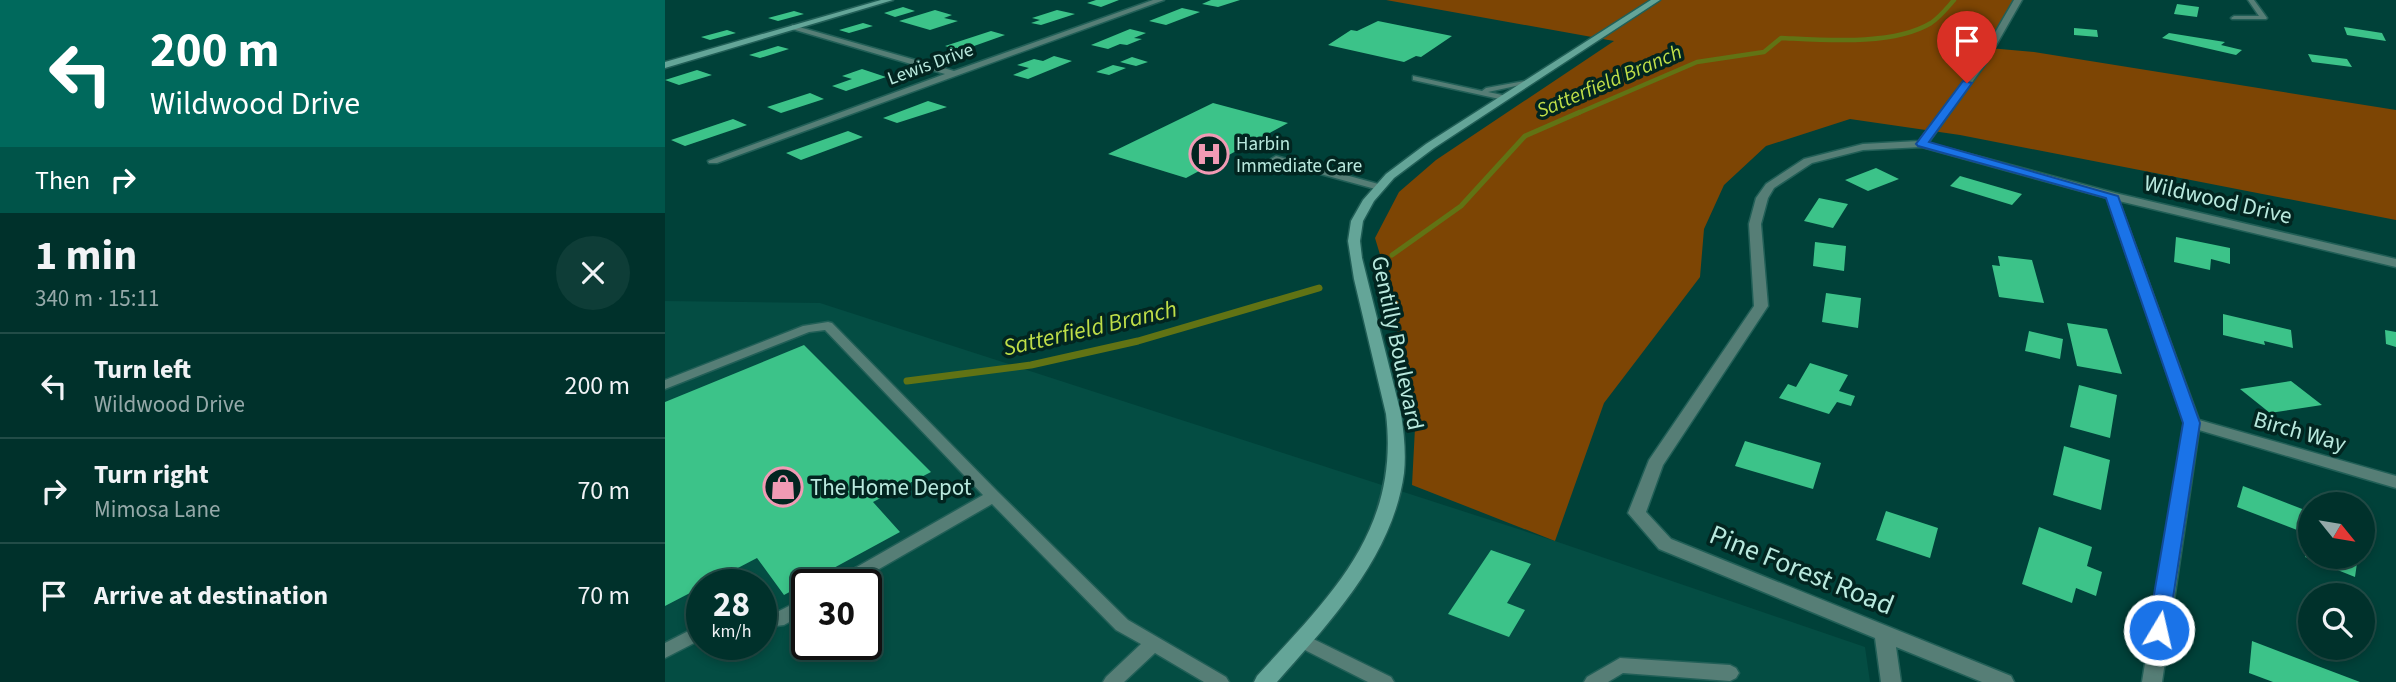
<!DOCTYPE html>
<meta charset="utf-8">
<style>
body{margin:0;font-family:"Source Sans 3",sans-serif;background:#0e3d37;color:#f1f3f6;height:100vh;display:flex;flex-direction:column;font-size:26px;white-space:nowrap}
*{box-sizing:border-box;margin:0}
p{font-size:23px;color:#95a9a9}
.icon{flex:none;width:38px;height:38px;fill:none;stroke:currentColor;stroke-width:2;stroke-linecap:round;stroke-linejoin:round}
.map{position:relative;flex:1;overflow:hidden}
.side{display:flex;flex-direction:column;background:#00312b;width:665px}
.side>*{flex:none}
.banner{background:#00695c;color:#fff;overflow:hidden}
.needle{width:46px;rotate:120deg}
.controls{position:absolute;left:1633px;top:492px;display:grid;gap:14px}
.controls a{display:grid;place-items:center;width:77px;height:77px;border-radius:50%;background:#00312b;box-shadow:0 4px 10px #0003,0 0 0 2px #224c47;font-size:35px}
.speed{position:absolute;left:21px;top:569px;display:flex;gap:14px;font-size:35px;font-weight:700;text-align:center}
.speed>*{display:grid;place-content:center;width:91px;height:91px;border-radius:50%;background:#00312b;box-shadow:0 4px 10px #0003,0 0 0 2px #224c47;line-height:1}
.speed small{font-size:18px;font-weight:400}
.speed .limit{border:4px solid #111;border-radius:10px;background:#fff;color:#111}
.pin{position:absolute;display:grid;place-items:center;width:60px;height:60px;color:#fff;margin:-72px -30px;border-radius:50% 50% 50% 0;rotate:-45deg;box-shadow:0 0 7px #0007}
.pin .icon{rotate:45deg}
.me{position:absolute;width:77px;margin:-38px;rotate:9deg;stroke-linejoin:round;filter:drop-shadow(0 0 5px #0008)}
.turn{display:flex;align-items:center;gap:24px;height:147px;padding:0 35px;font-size:32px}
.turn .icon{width:91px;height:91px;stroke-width:2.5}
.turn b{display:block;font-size:49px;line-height:60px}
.then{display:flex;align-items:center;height:66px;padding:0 35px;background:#0003;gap:14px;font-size:26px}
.round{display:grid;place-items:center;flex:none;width:74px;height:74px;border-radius:37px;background:#0e3d37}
.headline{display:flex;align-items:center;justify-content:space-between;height:119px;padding:0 35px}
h1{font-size:42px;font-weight:700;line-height:52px}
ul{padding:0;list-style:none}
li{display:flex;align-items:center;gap:21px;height:105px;padding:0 35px;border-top:2px solid #224c47}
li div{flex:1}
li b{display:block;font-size:26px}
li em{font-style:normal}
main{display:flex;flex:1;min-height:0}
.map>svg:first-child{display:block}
.built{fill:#044d43;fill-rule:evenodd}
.green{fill:#7d4504}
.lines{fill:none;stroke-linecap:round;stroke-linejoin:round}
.stream-far2{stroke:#617314;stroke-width:4.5}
.stream-far1{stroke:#617314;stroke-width:5}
.stream{stroke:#617314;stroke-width:7}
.building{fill:#3cc389}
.lane-casing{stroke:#215f57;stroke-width:3}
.street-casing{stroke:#215f57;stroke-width:3}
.secondary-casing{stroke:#215f57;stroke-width:3}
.lane{fill:#567e76;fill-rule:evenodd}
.street{fill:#567e76;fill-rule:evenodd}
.secondary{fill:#64a598;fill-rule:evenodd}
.route{fill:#1a73e8;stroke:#114b97;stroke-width:2}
.labels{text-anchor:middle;stroke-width:7;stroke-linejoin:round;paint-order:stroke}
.far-street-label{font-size:19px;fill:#b9e9de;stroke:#022520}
.far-poi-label{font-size:19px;fill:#b9e9de;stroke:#022520;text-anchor:start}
.far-water-label{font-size:21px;font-style:italic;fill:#bfde48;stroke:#022520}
.street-label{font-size:23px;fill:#b9e9de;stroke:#022520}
.poi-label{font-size:23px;fill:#b9e9de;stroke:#022520;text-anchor:start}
.water-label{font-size:24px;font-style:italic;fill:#bfde48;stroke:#022520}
.near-street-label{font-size:28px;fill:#b9e9de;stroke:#022520}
</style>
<main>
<section class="side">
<div class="banner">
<div class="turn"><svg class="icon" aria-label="left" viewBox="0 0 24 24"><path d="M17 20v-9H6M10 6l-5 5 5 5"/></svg><div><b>200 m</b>Wildwood Drive</div></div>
<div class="then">Then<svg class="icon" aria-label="right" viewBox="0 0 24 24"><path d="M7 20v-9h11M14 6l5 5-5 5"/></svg></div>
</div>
<div class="headline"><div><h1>1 min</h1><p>340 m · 15:11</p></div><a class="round"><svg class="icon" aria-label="close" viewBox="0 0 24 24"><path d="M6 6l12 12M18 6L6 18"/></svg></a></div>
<ul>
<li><svg class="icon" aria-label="left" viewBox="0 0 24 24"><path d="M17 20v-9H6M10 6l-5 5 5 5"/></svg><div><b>Turn left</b><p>Wildwood Drive</p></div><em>200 m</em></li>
<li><svg class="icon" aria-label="right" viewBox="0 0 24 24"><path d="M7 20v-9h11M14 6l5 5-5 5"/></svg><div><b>Turn right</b><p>Mimosa Lane</p></div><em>70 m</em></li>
<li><svg class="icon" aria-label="arrive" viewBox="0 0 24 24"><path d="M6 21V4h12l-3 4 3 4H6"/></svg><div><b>Arrive at destination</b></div><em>70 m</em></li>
</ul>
</section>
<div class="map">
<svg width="1731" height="682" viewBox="0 0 1731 682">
<rect width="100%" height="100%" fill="#004139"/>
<path class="built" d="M 0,301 L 155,303 L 890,541 L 1200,647 L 1205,682 L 0,682 ZM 37,584 L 96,584 L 96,644 L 37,644 ZM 142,584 L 201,584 L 201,644 L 142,644 Z"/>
<path class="green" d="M 721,0 L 1353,0 L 1324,48 L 1369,52 L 1731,110 L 1731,220 L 1295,135 L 1185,119 L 1101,146 L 1059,185 L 1039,229 L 1035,277 L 939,403 L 890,541 L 747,485 L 750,428 L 723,281 L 710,238 L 734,192 L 771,160 L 949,41 Z"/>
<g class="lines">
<path class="stream-far2" d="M 911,114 L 1032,62 L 1099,52 L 1116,38 C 1159,40 1228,46 1266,23 C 1275,17 1282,8 1289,0"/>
<path class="stream-far1" d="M 727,255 L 796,206 L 860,136 L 915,112"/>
<path class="stream" d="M 242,381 L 366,365 L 473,341 L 654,288"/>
</g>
<path class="building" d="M 431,0 L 454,0 L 436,7 L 422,3 Z
M 546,0 L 575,0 L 553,7 L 537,4 Z
M 1512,4 L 1534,7 L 1532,17 L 1509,14 Z
M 238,7 L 250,11 L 230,17 L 219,13 Z
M 517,8 L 535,12 L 501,25 L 484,21 Z
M 270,10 L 287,15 L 279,18 L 293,21 L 265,30 L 234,21 Z
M 392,10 L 410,14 L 376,25 L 366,23 L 375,20 L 367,18 Z
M 129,11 L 139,14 L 113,21 L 103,18 Z
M 713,21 L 787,36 L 756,57 L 751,56 L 739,62 L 663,45 L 686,30 L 692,31 Z
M 198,23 L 208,26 L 184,33 L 174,30 Z
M 1679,27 L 1717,33 L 1721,41 L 1682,35 Z
M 1409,28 L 1432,30 L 1433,37 L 1409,35 Z
M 465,29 L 481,33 L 469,38 L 477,39 L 462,45 L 455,44 L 443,49 L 426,45 Z
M 62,30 L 71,33 L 45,40 L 36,37 Z
M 326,31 L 340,35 L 295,51 L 280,46 Z
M 1504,33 L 1560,42 L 1556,45 L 1577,50 L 1571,55 L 1497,38 Z
M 113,46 L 124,49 L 95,58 L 84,55 Z
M 1643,54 L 1682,59 L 1687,67 L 1647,62 Z
M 389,56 L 407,61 L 363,79 L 348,75 L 364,68 L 352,65 L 369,59 L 378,61 Z
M 467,57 L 483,62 L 471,66 L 455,62 Z
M 448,65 L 461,68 L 444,75 L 431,72 Z
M 197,69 L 221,77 L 181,91 L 167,86 L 187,79 L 177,76 Z
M 32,70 L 47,75 L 14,85 L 0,80 Z
M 145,93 L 159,99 L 116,113 L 102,107 Z
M 263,101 L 282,107 L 232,123 L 218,118 Z
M 548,103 L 623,123 L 521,178 L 443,154 Z
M 68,119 L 82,125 L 20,146 L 6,140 Z
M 183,131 L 198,137 L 136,160 L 121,153 Z
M 1211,168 L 1234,179 L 1203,191 L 1180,180 Z
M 1295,176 L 1357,194 L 1347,205 L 1285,186 Z
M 1154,198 L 1183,204 L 1168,228 L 1139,221 Z
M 1511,237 L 1565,248 L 1565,264 L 1546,259 L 1545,270 L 1509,262 Z
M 1150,242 L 1181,246 L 1179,271 L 1148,266 Z
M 1333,256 L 1367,260 L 1379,303 L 1334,297 L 1327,265 L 1335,266 Z
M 1161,293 L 1196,298 L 1193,328 L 1157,322 Z
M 1558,314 L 1626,330 L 1628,348 L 1599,341 L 1600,345 L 1558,335 Z
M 1402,323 L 1442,329 L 1457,374 L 1412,366 Z
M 1720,330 L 1731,332 L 1731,347 L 1721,344 Z
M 1364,331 L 1398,339 L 1395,359 L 1360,351 Z
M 139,345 L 266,472 L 208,502 L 235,532 L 119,595 L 92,558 L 0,606 L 0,402 Z
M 1145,363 L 1183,375 L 1174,391 L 1190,396 L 1186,406 L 1172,402 L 1164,414 L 1114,398 L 1123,384 L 1131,387 Z
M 1626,381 L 1657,405 L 1605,413 L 1575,389 Z
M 1414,385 L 1452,395 L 1445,438 L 1405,427 Z
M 1080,441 L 1156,463 L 1148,489 L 1070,466 Z
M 1399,446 L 1445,460 L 1436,510 L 1388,495 Z
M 1578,486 L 1645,512 L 1645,535 L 1572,507 Z
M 1221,511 L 1273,528 L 1265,558 L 1211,540 Z
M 1374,527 L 1427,547 L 1422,566 L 1437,572 L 1431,596 L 1411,588 L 1407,603 L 1357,584 Z
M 1644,542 L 1645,556 L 1693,556 L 1690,577 L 1640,557 Z
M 826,550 L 866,564 L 842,603 L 860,610 L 844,637 L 783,614 Z
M 1587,641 L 1695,682 L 1608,682 L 1584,673 Z"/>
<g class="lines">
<g class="lane-casing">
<path id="lane" d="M 1583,0 L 1589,0 L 1602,18 L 1601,19 L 1567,19 L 1566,18 L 1569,16 L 1594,16 Z
M 748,76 L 817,91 L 821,88 L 865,80 L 869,82 L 823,92 L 842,96 L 843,98 L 839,100 L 748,80 Z
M 611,156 L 717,185 L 719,187 L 714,190 L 608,161 L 606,159 Z
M 163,322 L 167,323 L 333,492 L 463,620 L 561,677 L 564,682 L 539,682 L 490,653 L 459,682 L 438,682 L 441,677 L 476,644 L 451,630 L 327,504 L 188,584 L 167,584 L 169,580 L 318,495 L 160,330 L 144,332 L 0,389 L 0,380 L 138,326 Z
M 142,597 L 142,612 L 119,625 L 96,628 L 96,614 L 110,613 Z
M 37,624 L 37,639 L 0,658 L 0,643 Z
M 636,633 L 726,677 L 729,682 L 703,682 L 630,645 L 627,640 L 630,635 Z
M 955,658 L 1065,665 L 1071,668 L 1074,673 L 1071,678 L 1065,681 L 958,673 L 943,682 L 919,682 L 922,677 Z"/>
</g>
<g class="street-casing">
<path id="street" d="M 488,0 L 499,0 L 52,163 L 44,163 L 43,161 L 280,74 L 127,29 L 127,25 L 289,71 Z
M 1349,0 L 1357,0 L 1321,63 L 1263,143 L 1450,193 L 1731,259 L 1731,267 L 1454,201 L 1534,420 L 1731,476 L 1731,488 L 1534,430 L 1497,682 L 1477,682 L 1519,423 L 1442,198 L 1257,147 L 1198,150 L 1147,163 L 1109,188 L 1103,198 L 1096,224 L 1103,306 L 998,465 L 981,512 L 1006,539 L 1346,676 L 1349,682 L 1317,682 L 1231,647 L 1236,682 L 1216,682 L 1210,638 L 994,549 L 963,513 L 984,460 L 1089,306 L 1084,224 L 1091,198 L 1101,184 L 1139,159 L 1198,144 L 1254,141 L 1313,62 Z"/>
</g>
<g class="secondary-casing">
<path id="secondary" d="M 216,0 L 228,0 L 0,68 L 0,62 Z
M 986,0 L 995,0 L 769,148 L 729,178 L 709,201 L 698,221 L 695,241 L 697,258 L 736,414 C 739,433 741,454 739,473 C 728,556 665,622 612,682 L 589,682 L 592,676 C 665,596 735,531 721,414 L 689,279 L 683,241 L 686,221 L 698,200 L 721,174 L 761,144 Z"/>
</g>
<use href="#lane" class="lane"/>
<use href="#street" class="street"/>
<use href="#secondary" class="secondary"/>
</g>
<path class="route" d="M 1298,81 L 1307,83 L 1264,142 L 1453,196 L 1535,423 L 1502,637 L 1494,639 L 1487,637 L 1483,630 L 1518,423 L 1441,198 L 1253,146 L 1251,144 Z"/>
<defs>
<g id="hospital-ring" transform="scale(2.0125)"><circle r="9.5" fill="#022520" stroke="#f19ab4" stroke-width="1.5"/><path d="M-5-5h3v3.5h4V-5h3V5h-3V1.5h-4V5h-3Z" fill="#f19ab4"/></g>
<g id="shop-ring" transform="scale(2.0125)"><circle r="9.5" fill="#022520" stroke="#f19ab4" stroke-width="1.5"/><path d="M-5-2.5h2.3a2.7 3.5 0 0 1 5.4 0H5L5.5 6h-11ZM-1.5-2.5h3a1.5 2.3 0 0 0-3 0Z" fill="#f19ab4"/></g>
</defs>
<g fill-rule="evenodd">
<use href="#hospital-ring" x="544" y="154"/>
<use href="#shop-ring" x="118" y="487"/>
</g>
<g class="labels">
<g class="far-street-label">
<text transform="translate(265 63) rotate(-20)" y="7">Lewis Drive</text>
</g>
<g class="far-poi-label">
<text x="571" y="150">Harbin<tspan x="571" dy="22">Immediate Care</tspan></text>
</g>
<g class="far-water-label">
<text transform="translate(944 81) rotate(-23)" y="7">Satterfield Branch</text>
</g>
<g class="street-label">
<text transform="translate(1553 199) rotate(13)" y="8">Wildwood Drive</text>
<text transform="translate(733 343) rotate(78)" y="8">Gentilly Boulevard</text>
<text transform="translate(1635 431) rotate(16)" y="8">Birch Way</text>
</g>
<g class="poi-label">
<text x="145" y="495">The Home Depot</text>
</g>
<g class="water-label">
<text transform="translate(425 328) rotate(-13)" y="8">Satterfield Branch</text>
</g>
<g class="near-street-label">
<text transform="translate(1137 569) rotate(22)" y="10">Pine Forest Road</text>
</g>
</g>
</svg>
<div class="controls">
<a><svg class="needle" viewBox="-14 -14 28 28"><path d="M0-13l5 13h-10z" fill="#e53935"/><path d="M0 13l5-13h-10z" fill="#95a9a9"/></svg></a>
<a><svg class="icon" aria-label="search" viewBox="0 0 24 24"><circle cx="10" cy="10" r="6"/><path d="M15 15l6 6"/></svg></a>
</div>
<div class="speed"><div>28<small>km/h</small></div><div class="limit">30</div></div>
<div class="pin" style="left:1302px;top:83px;background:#d93025"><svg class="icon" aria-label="arrive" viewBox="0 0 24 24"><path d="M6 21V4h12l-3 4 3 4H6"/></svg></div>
<svg class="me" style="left:1494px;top:630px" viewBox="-20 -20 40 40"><circle r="17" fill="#1a73e8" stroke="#fff" stroke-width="3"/><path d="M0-11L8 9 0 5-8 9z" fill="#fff"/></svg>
</div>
</main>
